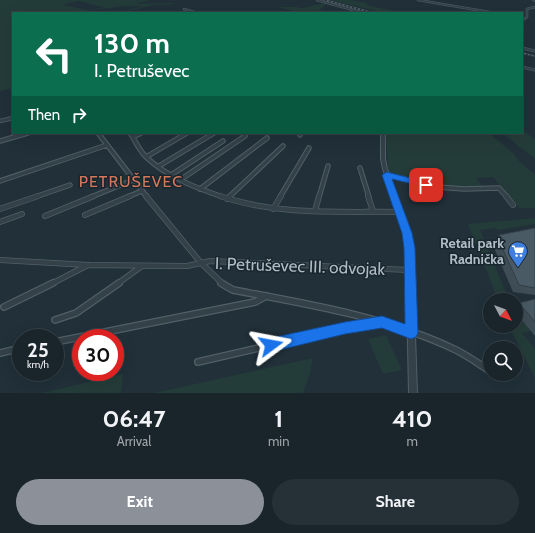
<!DOCTYPE html>
<meta charset="utf-8">
<style>
body{margin:0;font-family:Cabin,sans-serif;background:#263037;color:#f1f3f6;height:100vh;display:flex;flex-direction:column;font-size:15px;white-space:nowrap}
*{box-sizing:border-box;margin:0}
p{font-size:13px;color:#9fa4a9}
.icon{flex:none;width:22px;height:22px;fill:none;stroke:currentColor;stroke-width:2;stroke-linecap:round;stroke-linejoin:round}
.map{position:relative;height:393px;overflow:hidden}
.side{display:flex;flex-direction:column;background:#19242b;flex:1}
.side>*{flex:none}
.hud{position:absolute;left:12px;top:12px;width:511px;height:122px;border-radius:0px;box-shadow:0 4px 16px #0002,0 0 0 1px #374147;background:#0b6e4f;color:#fff;overflow:hidden}
.needle{width:26px;rotate:131deg}
.fabs{position:absolute;left:483px;top:293px;display:grid;gap:8px}
.fabs a{display:grid;place-items:center;width:40px;height:40px;border-radius:50%;background:#19242b;box-shadow:0 4px 16px #0002,0 0 0 1px #374147;font-size:20px}
.speed{position:absolute;left:12px;top:329px;display:flex;gap:8px;font-size:20px;font-weight:700;text-align:center}
.speed>*{display:grid;place-content:center;width:52px;height:52px;border-radius:50%;background:#19242b;box-shadow:0 4px 16px #0002,0 0 0 1px #374147;line-height:1}
.speed small{font-size:10px;font-weight:400}
.speed .limit{border:6px solid #d22;background:#fff;color:#111}
.pin{position:absolute;display:grid;place-items:center;width:34px;height:34px;color:#fff;margin:-17px;border-radius:8px;box-shadow:0 2px 6px #0006}
.me{position:absolute;width:44px;margin:-22px;rotate:77deg;stroke-linejoin:round;filter:drop-shadow(0 0 3px #0008)}
.turn{display:flex;align-items:center;gap:14px;height:84px;padding:0 16px;font-size:18px}
.turn .icon{width:52px;height:52px;stroke-width:2.5}
.turn b{display:block;font-size:28px;line-height:34px}
.then{display:flex;align-items:center;height:38px;padding:0 16px;background:#0003;gap:8px;font-size:15px}
.eta{display:flex;justify-content:space-evenly;align-items:center;height:68px;text-align:center}
.eta b{font-size:24px;font-weight:700;line-height:28px}
.action{display:flex;gap:8px;margin-top:auto;padding:8px 16px}
.action a{flex:1;height:46px;border-radius:24px;background:#8c9099;color:#fff;font-size:16px;font-weight:700;line-height:46px;text-align:center}
.action a+a{background:#263037;color:#f1f3f6}
.map>svg:first-child{display:block}
.green{fill:#243c39;fill-rule:evenodd}
.lines{fill:none;stroke-linecap:round;stroke-linejoin:round}
.minor-far5-casing{stroke:#525f67;stroke-width:2.5}
.minor-far4-casing{stroke:#525f67;stroke-width:3}
.minor-far3-casing{stroke:#525f67;stroke-width:4.5}
.minor-far2-casing{stroke:#525f67;stroke-width:5.5}
.minor-far1-casing{stroke:#525f67;stroke-width:6}
.minor-casing{stroke:#525f67;stroke-width:8}
.tertiary-casing{stroke:#525f67;stroke-width:2}
.minor-far5{stroke:#344149;stroke-width:1.5}
.minor-far4{stroke:#344149;stroke-width:2}
.minor-far3{stroke:#344149;stroke-width:3}
.minor-far2{stroke:#344149;stroke-width:3.5}
.minor-far1{stroke:#344149;stroke-width:4.5}
.minor{stroke:#344149;stroke-width:5.5}
.tertiary{fill:#344149;fill-rule:evenodd}
.rail-casing{stroke:#566670;stroke-width:1.5}
.rail{stroke:#1a262e;stroke-width:1;stroke-dasharray:2;stroke-linecap:butt}
.wall{fill:#3f4d57}
.building{fill:#495a65;stroke:#333f47}
.route{fill:#1a73e8;stroke:#114b97}
.labels{text-anchor:middle;stroke-width:3;stroke-linejoin:round;paint-order:stroke}
.poi-label{font-size:14px;font-weight:bold;fill:#afbcc6;stroke:#1a262e;text-anchor:end}
.quarter-label{font-size:16px;letter-spacing:1px;fill:#d4785c;stroke:#1a262e}
.near-street-label{font-size:17px;fill:#afbcc6;stroke:#1a262e}
</style>
<div class="map">
<svg width="535" height="393" viewBox="0 0 535 393">
<rect width="100%" height="100%" fill="#213039"/>
<path class="green" d="M 0,0 L 150,0 L 135,4 L 170,3 L 179,4 L 153,5 L 120,13 L 116,13 L 144,6 L 126,6 L 85,11 L 80,13 L 13,13 L 13,88 L 0,91 ZM 78,1 L 103,7 L 103,8 L 88,10 L 63,5 Z
M 330,0 L 349,0 L 367,3 L 366,4 L 370,6 L 405,13 L 384,13 Z
M 324,3 L 327,4 L 319,10 L 339,13 L 302,13 L 277,7 L 296,7 L 303,8 Z
M 522,130 L 535,139 L 535,159 L 502,133 L 522,133 Z
M 386,133 L 489,133 L 513,153 L 518,160 L 535,175 L 535,208 L 519,208 L 493,177 L 476,178 L 483,187 C 449,193 423,186 391,177 L 388,168 Z
M 535,218 L 535,224 L 498,230 L 495,228 L 480,230 L 509,300 L 498,300 L 468,224 Z
M 516,313 L 531,331 L 522,333 L 535,349 L 535,378 L 509,326 L 516,326 Z
M 386,335 L 402,370 L 383,374 L 368,339 Z
M 313,358 L 310,373 L 303,393 L 154,393 Z
M 123,374 L 121,393 L 42,393 Z"/>
<g class="lines">
<g class="minor-far5-casing">
<path id="minor-far5" d="M 317,0 L 364,13
M 418,0 L 495,13
M 533,0 L 535,1
M 184,9 L 197,13
M 522,21 L 527,17 L 527,9 L 535,7"/>
</g>
<g class="minor-far4-casing">
<path id="minor-far4" d="M 522,48 L 535,51
M 522,67 L 535,70"/>
</g>
<g class="minor-far3-casing">
<path id="minor-far3" d="M 0,121 L 13,118"/>
</g>
<g class="minor-far2-casing">
<path id="minor-far2" d="M 98,133 L 147,197
M 130,133 C 135,140 139,150 146,157 C 167,177 196,188 223,197
M 300,135 L 301,133
M 133,137 L 141,133
M 0,141 L 28,133
M 146,157 L 187,133
M 159,166 L 214,133
M 360,168 L 369,197
M 171,175 L 223,141
M 387,175 L 437,187 L 464,189 L 499,188 L 507,197
M 180,180 L 245,136
M 0,181 L 107,145
M 200,189 L 267,138
M 35,197 L 70,185
M 91,197 L 133,180
M 127,197 L 142,191
M 229,197 L 283,146
M 280,197 L 309,148
M 319,197 L 328,166"/>
</g>
<g class="minor-far1-casing">
<path id="minor-far1" d="M 146,196 L 201,263 L 223,284
M 220,196 C 278,216 341,211 401,212
M 368,196 L 373,211
M 506,196 L 513,205
M 227,199 L 230,196
M 0,209 L 38,196
M 273,209 L 281,196
M 315,211 L 319,196
M 85,215 L 130,196
M 45,216 L 94,196
M 0,222 L 22,214
M 0,260 L 88,265 L 187,266 L 210,261 L 409,270
M 51,284 L 88,265
M 117,284 L 142,266"/>
</g>
<g class="minor-casing">
<path id="minor" d="M 221,283 L 233,290 C 308,304 387,317 456,350 C 468,356 479,364 490,371
M 4,307 L 53,283
M 55,320 L 76,313 L 119,283
M 55,342 L 255,302 L 266,296
M 0,353 L 21,348
M 198,362 L 345,328 L 379,322
M 495,374 L 499,374"/>
</g>
<g class="tertiary-casing">
<path id="tertiary" d="M 381,133 L 385,133 L 385,159 L 387,169 L 407,222 L 412,248 L 417,393 L 409,393 L 406,248 L 401,222 L 383,169 L 381,159 Z"/>
</g>
<use href="#minor-far5" class="minor-far5"/>
<use href="#minor-far4" class="minor-far4"/>
<use href="#minor-far3" class="minor-far3"/>
<use href="#minor-far2" class="minor-far2"/>
<use href="#minor-far1" class="minor-far1"/>
<use href="#minor" class="minor"/>
<use href="#tertiary" class="tertiary"/>
<g class="rail-casing">
<path id="rail" d="M 325,0 L 374,13
M 522,53 L 535,56"/>
</g>
<use href="#rail" class="rail"/>
</g>
<path class="wall" d="M 535,228 L 535,295 L 513,292 L 495,250 L 498,245 L 495,242 L 499,235 Z
M 535,299 L 535,336 L 516,313 L 516,306 L 519,303 Z"/>
<path class="building" d="M 535,228 L 535,288 L 519,285 L 500,243 L 506,242 L 499,235 Z
M 535,299 L 535,322 L 519,303 Z"/>
<path class="route" d="M 387,172 L 429,183 L 430,185 L 426,187 L 392,179 L 412,233 L 415,248 L 418,333 L 416,337 L 411,339 L 382,328 L 345,334 L 271,352 L 267,350 L 265,345 L 267,340 L 271,338 L 345,322 L 382,316 L 405,324 L 404,248 L 402,233 L 382,175 Z"/>
<defs>
<g id="supermarket-pin" transform="scale(1)"><path d="M0 17L-7.5 6A9.5 9.5 0 1 1 7.5 6Z" fill="#3f7fe0" stroke="#1a262e"/><path d="M-6-5.5h2.5l.6 2H6L4.5 2H-2.5L-4.4-4H-6ZM-1.5 3.2a1.3 1.3 0 1 0 .1 0ZM3 3.2a1.3 1.3 0 1 0 .1 0Z" fill="#fff"/></g>
</defs>
<g fill-rule="evenodd">
<use href="#supermarket-pin" x="518" y="251"/>
</g>
<g class="labels">
<g class="poi-label">
<text x="504" y="248">Retail park<tspan x="504" dy="16">Radnička</tspan></text>
</g>
<g class="quarter-label">
<text x="131" y="187">PETRUŠEVEC</text>
</g>
<g class="near-street-label">
<text transform="translate(300 266) rotate(2)" y="6">I. Petruševec III. odvojak</text>
</g>
</g>
</svg>
<div class="fabs">
<a><svg class="needle" viewBox="-14 -14 28 28"><path d="M0-13l5 13h-10z" fill="#e53935"/><path d="M0 13l5-13h-10z" fill="#9fa4a9"/></svg></a>
<a><svg class="icon" aria-label="search" viewBox="0 0 24 24"><circle cx="10" cy="10" r="6"/><path d="M15 15l6 6"/></svg></a>
</div>
<div class="speed"><div>25<small>km/h</small></div><div class="limit">30</div></div>
<div class="pin" style="left:426px;top:185px;background:#d93025"><svg class="icon" aria-label="arrive" viewBox="0 0 24 24"><path d="M6 21V4h12l-3 4 3 4H6"/></svg></div>
<svg class="me" style="left:271px;top:345px" viewBox="-20 -20 40 40"><path d="M0-17L14 15 0 8-14 15z" fill="#1a73e8" stroke="#fff" stroke-width="4"/></svg>
<div class="hud">
<div class="turn"><svg class="icon" aria-label="left" viewBox="0 0 24 24"><path d="M17 20v-9H6M10 6l-5 5 5 5"/></svg><div><b>130 m</b>I. Petruševec</div></div>
<div class="then">Then<svg class="icon" aria-label="right" viewBox="0 0 24 24"><path d="M7 20v-9h11M14 6l5 5-5 5"/></svg></div>
</div>
</div>
<section class="side">
<div class="eta">
<div><b>06:47</b><p>Arrival</p></div>
<div><b>1</b><p>min</p></div>
<div><b>410</b><p>m</p></div>
</div>
<div class="action"><a>Exit</a><a>Share</a></div>
</section>
